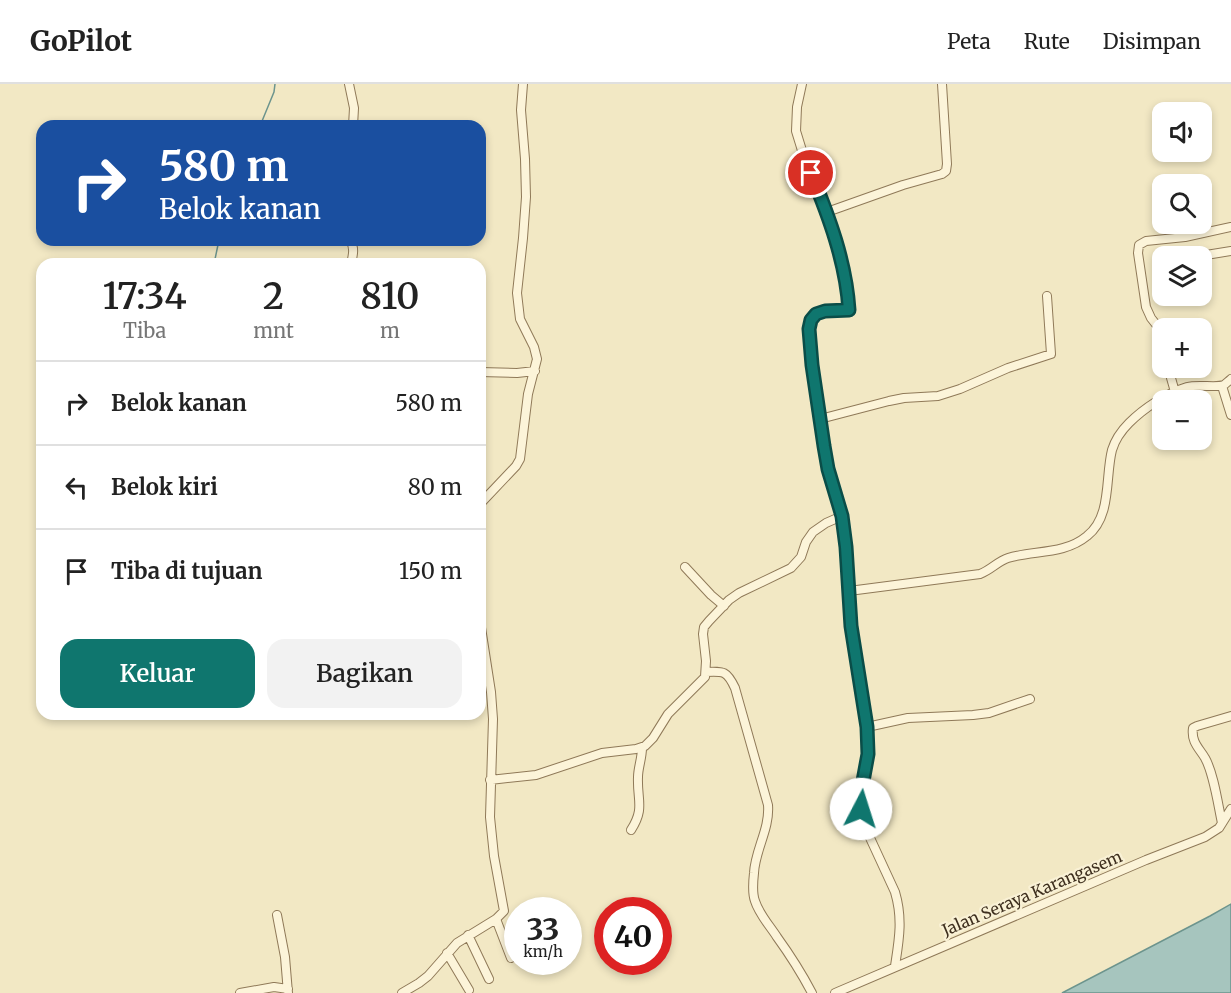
<!DOCTYPE html>
<html lang="id">
<meta charset="utf-8">
<style>
body{margin:0;font-family:Merriweather,serif;background:#f2f2f2;color:#222;height:100vh;display:flex;flex-direction:column;font-size:22px;white-space:nowrap}
*{box-sizing:border-box;margin:0}
p{font-size:20px;color:#767676}
.icon{flex:none;width:33px;height:33px;fill:none;stroke:currentColor;stroke-width:2;stroke-linecap:round;stroke-linejoin:round}
.map{position:relative;flex:1;overflow:hidden}
.drawer{position:absolute;left:36px;top:174px;width:450px;height:462px;display:flex;flex-direction:column;background:#fff;border-radius:18px;box-shadow:0 3px 9px #0003}
.drawer>*{flex:none}
.guide{position:absolute;left:36px;top:36px;width:450px;height:126px;border-radius:18px;box-shadow:0 3px 9px #0003;background:#1a4fa0;color:#fff;overflow:hidden}
.controls{position:absolute;left:1152px;top:18px;display:grid;gap:12px}
.controls a{display:grid;place-items:center;width:60px;height:60px;border-radius:12px;background:#fff;box-shadow:0 3px 9px #0003;font-size:30px}
.speed{position:absolute;left:504px;top:813px;display:flex;gap:12px;font-size:30px;font-weight:700;text-align:center}
.speed>*{display:grid;place-content:center;width:78px;height:78px;border-radius:50%;background:#fff;box-shadow:0 3px 9px #0003;line-height:1}
.speed small{font-size:15px;font-weight:400}
.speed .limit{border:9px solid #d22;background:#fff;color:#111}
.pin{position:absolute;display:grid;place-items:center;width:51px;height:51px;color:#fff;margin:-26px;border:3px solid #fff;border-radius:50%;box-shadow:0 2px 6px #0007}
.me{position:absolute;width:66px;margin:-33px;rotate:5deg;stroke-linejoin:round;filter:drop-shadow(0 0 4px #0008)}
.turn{display:flex;align-items:center;gap:21px;height:126px;padding:0 24px;font-size:27px}
.turn .icon{width:78px;height:78px;stroke-width:2.5}
.turn b{display:block;font-size:42px;line-height:51px}
.eta{display:flex;justify-content:space-evenly;align-items:center;height:102px;text-align:center}
.eta b{font-size:36px;font-weight:600;line-height:42px}
.primary-button{display:flex;gap:12px;margin-top:auto;padding:12px 24px}
.primary-button a{flex:1;height:69px;border-radius:18px;background:#0f766e;color:#fff;font-size:24px;font-weight:600;line-height:69px;text-align:center}
.primary-button a+a{background:#f2f2f2;color:#222}
ul{padding:0;list-style:none}
li{display:flex;align-items:center;gap:18px;height:84px;padding:0 24px;border-top:2px solid #e0e0e0}
li div{flex:1}
li b{display:block;font-size:22px}
li em{font-style:normal}
header{display:flex;align-items:center;gap:36px;box-sizing:border-box;height:84px;padding:0 30px;background:#fff;border-bottom:2px solid #e0e0e0}
header strong{font-size:28px}
nav{display:flex;gap:33px;margin-inline-start:auto;font-size:21px}
.map>svg:first-child{display:block}
.water{fill:#a6c5be;stroke:#6c948d;stroke-width:1.5}
.lines{fill:none;stroke-linecap:round;stroke-linejoin:round}
.stream{stroke:#6c948d;stroke-width:1.5}
.minor-casing{stroke:#8f7958;stroke-width:10}
.minor{stroke:#fcf4d9;stroke-width:8}
.route-casing{stroke:#0a4d48;stroke-width:15}
.route{stroke:#0f766e;stroke-width:10}
.labels{text-anchor:middle;stroke-width:4.5;stroke-linejoin:round;paint-order:stroke}
.street-label{font-size:16px;fill:#3e2f1e;stroke:#f9f1d5}
</style>
<header>
<strong>GoPilot</strong>
<nav><a>Peta</a><a>Rute</a><a>Disimpan</a></nav>
</header>
<div class="map">
<svg width="1231" height="909" viewBox="0 0 1231 909">
<rect width="100%" height="100%" fill="#f2e8c4"/>
<path class="water" d="M 1231,820 L 1231,909 L 1062,909 L 1210,832 Z"/>
<g class="lines">
<path class="stream" d="M 260,42 L 274,8 L 275,0
M 214,180 L 219,156"/>
<g class="minor-casing">
<path id="minor" d="M 349,0 L 354,24 L 353,42
M 802,0 L 797,23 L 796,47 L 804,73 L 827,128 L 836,157 L 847,206 L 849,226 C 836,226 813,224 809,240 C 807,250 810,262 811,272 C 813,307 820,350 828,384 C 832,400 839,416 842,432 C 849,468 848,505 851,541 C 854,574 860,607 866,640 C 869,653 869,667 866,681 C 863,703 857,722 865,743 L 895,808 C 903,835 899,856 895,882
M 827,128 L 903,101 L 942,90 L 946,87 L 947,80 L 942,0
M 350,156 C 355,164 353,171 351,180
M 1200,172 L 1231,167
M 1157,179 L 1162,179
M 1162,248 L 1151,234 L 1146,223 L 1138,169 L 1139,161 L 1146,157 L 1185,153 L 1231,143
M 1172,284 L 1171,294 L 1175,308
M 480,288 L 517,289 L 535,287
M 1222,302 L 1231,331
M 820,335 L 889,317 L 904,314 L 938,312 L 960,305 L 1008,284 L 1051,270 L 1047,212
M 480,420 L 516,382 L 520,375 L 528,310 L 537,275 L 534,263 L 520,235 L 517,209 L 523,154 L 526,113 L 525,75 L 521,26 L 523,0
M 685,483 L 711,511 L 724,522
M 849,507 L 980,490 C 991,486 998,477 1008,474 C 1034,466 1064,471 1087,452 C 1112,433 1105,393 1112,366 C 1115,356 1122,346 1129,339 C 1144,324 1167,309 1187,303 C 1198,300 1216,304 1224,301 C 1225,300 1230,296 1231,295
M 706,588 C 724,587 727,587 735,604 L 768,721 C 770,745 755,766 754,789 C 753,798 752,809 755,817 C 759,830 770,842 777,853 C 790,871 802,890 812,909
M 867,643 L 908,634 L 973,631 L 989,629 L 1030,615
M 490,696 L 536,691 L 602,669 L 636,665 L 645,662 L 653,654 L 668,630 L 705,593 L 706,577 L 703,550 L 704,543 L 709,537 L 729,516 L 739,509 L 791,484 L 801,473 L 806,458 L 813,448 L 826,439 L 842,432
M 1222,739 C 1218,721 1214,690 1205,674 C 1199,664 1191,658 1193,644 L 1197,642 L 1231,632
M 631,746 C 645,724 637,717 638,693 C 638,684 642,674 642,664
M 277,831 L 285,873 L 288,909
M 496,835 L 511,874
M 468,851 L 489,895
M 447,869 L 469,906
M 240,909 L 274,903 L 288,905
M 402,909 L 419,899 L 428,892 L 457,859 L 496,835 L 504,827 L 494,772 L 490,733 L 493,635 L 491,608 L 480,537
M 835,909 L 1146,776 L 1205,753 L 1219,744 L 1231,725"/>
</g>
<use href="#minor" class="minor"/>
</g>
<g class="lines">
<g class="route-casing">
<path id="route" d="M 811,89 C 829,133 846,178 849,226 L 825,227 L 816,230 L 811,236 L 809,245 L 812,281 L 824,362 L 828,385 L 842,432 L 846,463 L 851,542 L 867,643 L 868,670 L 861,708 L 861,725"/>
</g>
<use href="#route" class="route"/>
</g>
<g class="labels">
<g class="street-label">
<text transform="translate(1032 809) rotate(-23)" y="6">Jalan Seraya Karangasem</text>
</g>
</g>
</svg>
<div class="controls">
<a><svg class="icon" aria-label="sound" viewBox="0 0 24 24"><path d="M4 9h4l5-4v14l-5-4H4zM17 9q2 3 0 6"/></svg></a>
<a><svg class="icon" aria-label="search" viewBox="0 0 24 24"><circle cx="10" cy="10" r="6"/><path d="M15 15l6 6"/></svg></a>
<a><svg class="icon" aria-label="layers" viewBox="0 0 24 24"><path d="M12 4l9 5-9 5-9-5zM3 14l9 5 9-5"/></svg></a>
<a>+</a>
<a>−</a>
</div>
<div class="speed"><div>33<small>km/h</small></div><div class="limit">40</div></div>
<div class="pin" style="left:811px;top:89px;background:#d93025"><svg class="icon" aria-label="arrive" viewBox="0 0 24 24"><path d="M6 21V4h12l-3 4 3 4H6"/></svg></div>
<svg class="me" style="left:861px;top:725px" viewBox="-20 -20 40 40"><circle r="19" fill="#fff"/><path d="M0-13L10 11 0 6-10 11z" fill="#0f766e"/></svg>
<div class="guide">
<div class="turn"><svg class="icon" aria-label="right" viewBox="0 0 24 24"><path d="M7 20v-9h11M14 6l5 5-5 5"/></svg><div><b>580 m</b>Belok kanan</div></div>
</div>
<section class="drawer">
<div class="eta">
<div><b>17:34</b><p>Tiba</p></div>
<div><b>2</b><p>mnt</p></div>
<div><b>810</b><p>m</p></div>
</div>
<ul>
<li><svg class="icon" aria-label="right" viewBox="0 0 24 24"><path d="M7 20v-9h11M14 6l5 5-5 5"/></svg><div><b>Belok kanan</b></div><em>580 m</em></li>
<li><svg class="icon" aria-label="left" viewBox="0 0 24 24"><path d="M17 20v-9H6M10 6l-5 5 5 5"/></svg><div><b>Belok kiri</b></div><em>80 m</em></li>
<li><svg class="icon" aria-label="arrive" viewBox="0 0 24 24"><path d="M6 21V4h12l-3 4 3 4H6"/></svg><div><b>Tiba di tujuan</b></div><em>150 m</em></li>
</ul>
<div class="primary-button"><a>Keluar</a><a>Bagikan</a></div>
</section>
</div>
